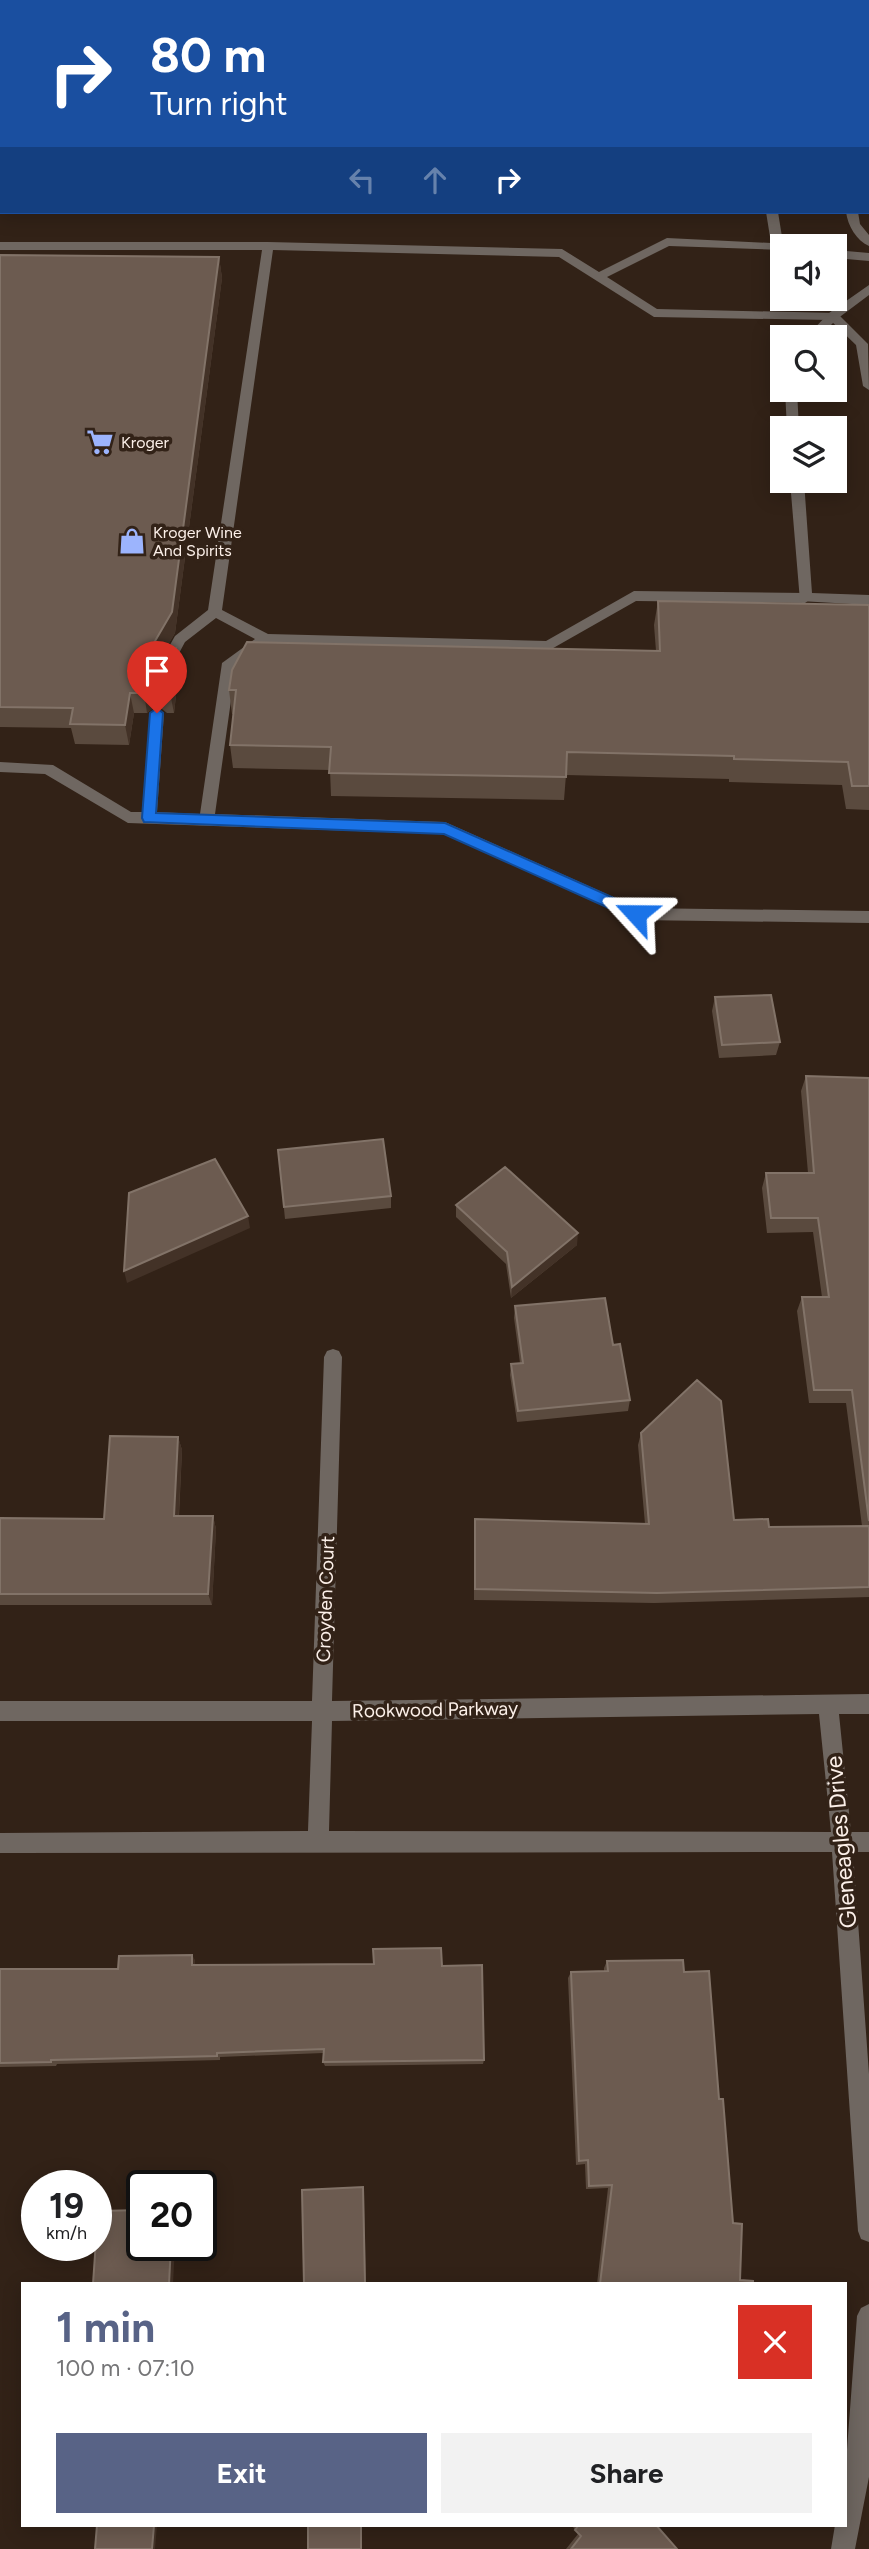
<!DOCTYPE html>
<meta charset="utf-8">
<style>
body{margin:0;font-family:Figtree,sans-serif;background:#f2f2f2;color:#202124;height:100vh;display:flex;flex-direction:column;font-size:26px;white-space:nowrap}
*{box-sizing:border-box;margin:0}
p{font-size:23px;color:#757577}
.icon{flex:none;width:38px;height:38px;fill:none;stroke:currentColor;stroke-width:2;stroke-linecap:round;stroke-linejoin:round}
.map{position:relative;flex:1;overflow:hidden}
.side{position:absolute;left:21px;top:2282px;width:826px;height:245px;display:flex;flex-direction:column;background:#fff;border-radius:0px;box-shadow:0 4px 18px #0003}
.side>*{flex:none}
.guide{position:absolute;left:0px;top:0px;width:870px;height:214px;box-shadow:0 4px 18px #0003;background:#1a4fa0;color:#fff;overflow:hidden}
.tools{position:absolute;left:770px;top:234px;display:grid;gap:14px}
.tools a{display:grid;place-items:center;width:77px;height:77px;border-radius:0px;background:#fff;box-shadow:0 4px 18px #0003;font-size:35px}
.speed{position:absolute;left:21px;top:2170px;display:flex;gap:14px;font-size:35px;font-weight:700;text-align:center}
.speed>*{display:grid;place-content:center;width:91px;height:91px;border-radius:50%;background:#fff;box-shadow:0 4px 18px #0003;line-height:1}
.speed small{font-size:18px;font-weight:400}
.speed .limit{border:4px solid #111;border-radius:10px;background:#fff;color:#111}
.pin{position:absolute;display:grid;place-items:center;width:60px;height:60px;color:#fff;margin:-72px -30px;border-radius:50% 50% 50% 0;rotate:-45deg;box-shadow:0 0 7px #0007}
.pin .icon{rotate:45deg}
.me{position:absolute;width:77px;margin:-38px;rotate:294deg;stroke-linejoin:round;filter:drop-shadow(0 0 5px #0008)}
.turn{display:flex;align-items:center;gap:24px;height:147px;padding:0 35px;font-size:32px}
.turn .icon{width:91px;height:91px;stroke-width:2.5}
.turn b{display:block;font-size:49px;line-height:60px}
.lanes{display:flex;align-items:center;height:66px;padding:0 35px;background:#0003;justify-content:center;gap:35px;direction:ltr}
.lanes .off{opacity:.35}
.round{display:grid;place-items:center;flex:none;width:74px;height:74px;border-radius:0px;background:#f2f2f2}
.summary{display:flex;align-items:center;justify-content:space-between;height:119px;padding:0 35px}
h1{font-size:42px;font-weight:700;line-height:52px;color:#586386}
.button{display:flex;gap:14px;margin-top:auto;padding:14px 35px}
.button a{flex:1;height:80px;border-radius:0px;background:#586386;color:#fff;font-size:28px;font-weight:700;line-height:80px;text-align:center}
.button a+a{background:#f2f2f2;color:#202124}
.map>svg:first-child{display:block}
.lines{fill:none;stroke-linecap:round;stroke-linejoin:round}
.service{fill:#6f6761;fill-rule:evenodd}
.minor{fill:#6f6761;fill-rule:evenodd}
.trunk{fill:#c8b4a6;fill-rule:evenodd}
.wall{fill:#5a4a3e}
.shaded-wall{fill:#433227}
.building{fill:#6c5b50;stroke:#827368;stroke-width:2}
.route{fill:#1a73e8;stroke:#114b97;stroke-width:2}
.labels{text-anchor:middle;stroke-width:7;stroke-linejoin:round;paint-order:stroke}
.far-poi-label{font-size:16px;fill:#fcf0e9;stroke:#322217;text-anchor:start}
.street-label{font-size:19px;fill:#fcf0e9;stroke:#322217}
.near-street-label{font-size:23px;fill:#fcf0e9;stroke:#322217}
</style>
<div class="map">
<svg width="869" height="2549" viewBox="0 0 869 2549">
<rect width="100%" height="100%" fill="#322217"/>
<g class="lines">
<path class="service" d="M 12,0 L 22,0 L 22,2 L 12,2 Z
M 582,0 L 592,0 L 592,2 L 582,2 Z
M 0,100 L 2,100 L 2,106 L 0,106 Z
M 766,212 L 778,212 L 783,243 L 792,247 L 782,247 L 782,250 L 669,246 L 607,277 L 657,309 L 837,313 L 868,344 L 869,390 L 863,386 L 856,345 L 830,320 L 654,317 L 559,257 L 273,250 L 222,610 L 268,634 L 546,641 L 634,591 L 805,593 L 812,598 L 805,603 L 636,601 L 548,651 L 267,644 L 236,665 L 215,814 L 445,822 L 638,908 L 869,911 L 869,923 L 636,920 L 443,834 L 128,823 L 45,774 L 0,772 L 0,762 L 53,765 L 131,812 L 142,812 L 150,713 L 157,708 L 164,713 L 157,812 L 200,814 L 222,663 L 255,639 L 216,618 L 185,642 L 169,672 L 164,673 L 157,668 L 175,636 L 208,610 L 262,250 L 0,250 L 0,242 L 268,242 L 562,249 L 599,272 L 667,238 L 771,243 Z
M 835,250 L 869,253 L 869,261 L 835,258 Z"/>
<path class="minor" d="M 846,212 L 858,212 L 860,224 L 869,235 L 869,246 C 856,240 848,226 846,212 Z
M 869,285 L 869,295 L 837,319 L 818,338 L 805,338 L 829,313 Z
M 785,390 L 797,390 L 799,429 L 787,429 Z
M 790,481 L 804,481 L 812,593 L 869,595 L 869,605 L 800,601 Z
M 333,1349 L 339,1351 L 342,1357 L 332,1701 L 869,1694 L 869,1714 L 839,1714 L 851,1832 L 869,1832 L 869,1852 L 853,1852 L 869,2074 L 869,2242 L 861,2239 L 858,2231 L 832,1852 L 0,1853 L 0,1833 L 308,1831 L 312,1721 L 0,1721 L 0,1701 L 312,1701 L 324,1357 L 327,1351 ZM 819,1714 L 831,1832 L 329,1831 L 332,1721 Z
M 869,2304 L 869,2477 L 855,2549 L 831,2549 L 835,2525 L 845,2525 L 845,2476 L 857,2316 L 861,2308 Z"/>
<path class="trunk" d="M 0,14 L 2,14 L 2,22 L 0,22 Z
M 868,30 L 869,30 L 869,38 L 868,38 Z
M 0,49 L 2,49 L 2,57 L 0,57 Z
M 868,64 L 869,64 L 869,72 L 868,72 Z"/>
</g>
<path class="wall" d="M 2,138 L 2,179 L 0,179 L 0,144 Z
M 0,255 L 219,257 L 222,278 L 175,633 L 162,655 L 176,648 L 179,669 L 174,713 L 167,713 L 157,705 L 147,713 L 134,713 L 129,745 L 75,744 L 71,728 L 0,727 Z
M 658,601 L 869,605 L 869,810 L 846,809 L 842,785 L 729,782 L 729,779 L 566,775 L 564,800 L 331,796 L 330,770 L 233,768 L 230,745 L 233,714 L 232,714 L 229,690 L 656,651 L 654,625 Z
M 715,997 L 780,1042 L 776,1055 L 719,1058 L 712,1011 Z
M 806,1076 L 869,1078 L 869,1597 L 654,1603 L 474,1600 L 474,1530 L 645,1524 L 638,1445 L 641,1433 L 734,1520 L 769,1527 L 862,1526 L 846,1403 L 809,1403 L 797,1311 L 802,1297 L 822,1297 L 813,1232 L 767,1233 L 762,1188 L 766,1173 L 808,1173 L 801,1091 Z
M 278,1150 L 391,1196 L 391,1208 L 285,1219 Z
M 456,1205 L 577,1245 L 511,1298 L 506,1264 L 456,1217 Z
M 515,1306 L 613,1345 L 630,1400 L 628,1411 L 517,1422 L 510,1375 L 511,1364 L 520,1363 L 514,1318 Z
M 178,1437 L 182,1450 L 179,1516 L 213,1516 L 216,1529 L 212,1605 L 0,1605 L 0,1518 L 104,1519 Z
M 195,1960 L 195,1965 L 442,1966 L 484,2060 L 483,2064 L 325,2066 L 323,2062 L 323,2053 L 220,2057 L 220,2060 L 57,2064 L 56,2066 L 0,2067 L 0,1969 L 118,1969 Z
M 607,1961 L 684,1972 L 719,2099 L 733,2223 L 740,2280 L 753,2284 L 597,2284 L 608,2188 L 586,2189 L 585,2164 L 576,2165 L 568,1978 L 571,1972 L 604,1971 L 604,1968 Z
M 575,2525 L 656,2525 L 677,2549 L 566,2549 L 578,2534 L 573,2527 Z"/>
<path class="shaded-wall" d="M 219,257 L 222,278 L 175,633 L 154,669 L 151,648 Z
M 176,648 L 179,669 L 174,713 L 170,693 Z
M 154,685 L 157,705 L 147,713 L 144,693 Z
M 130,693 L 134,713 L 129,745 L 125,725 Z
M 248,1216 L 250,1228 L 127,1283 L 124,1271 Z
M 578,1233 L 577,1245 L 511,1298 L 512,1287 Z
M 178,1437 L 182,1450 L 178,1528 L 174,1516 Z
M 213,1516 L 216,1529 L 212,1605 L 208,1594 Z
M 192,1955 L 195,1960 L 195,1970 L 192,1965 Z
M 363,2187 L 364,2190 L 366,2284 L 365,2283 Z
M 171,2245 L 175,2245 L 173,2284 L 169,2284 Z
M 154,2525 L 157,2525 L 155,2549 L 152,2549 Z"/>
<path class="building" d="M 2,138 L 2,158 L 0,158 L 0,144 Z
M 0,255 L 219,257 L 172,612 L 151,648 L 161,655 L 168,653 L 171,648 L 176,648 L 170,693 L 163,693 L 154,685 L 144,693 L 130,693 L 125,725 L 70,724 L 73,708 L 0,707 Z
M 658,601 L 869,605 L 869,786 L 852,786 L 848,762 L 734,759 L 734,756 L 567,752 L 566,777 L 329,773 L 331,747 L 230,745 L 236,690 L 229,690 L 232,670 L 247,642 L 660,651 Z
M 771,995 L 780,1042 L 722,1045 L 715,997 Z
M 806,1076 L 869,1078 L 869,1521 L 852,1390 L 814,1390 L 802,1297 L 829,1297 L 818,1218 L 771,1218 L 766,1173 L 814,1173 Z
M 383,1139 L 391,1196 L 284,1207 L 278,1150 Z
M 215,1159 L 248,1216 L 124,1271 L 129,1193 Z
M 505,1167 L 578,1233 L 512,1287 L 507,1252 L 456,1205 Z
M 605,1298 L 613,1345 L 620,1344 L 630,1400 L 518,1411 L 511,1364 L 523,1363 L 515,1306 Z
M 697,1380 L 721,1401 L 734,1520 L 768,1519 L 769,1527 L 869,1526 L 869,1587 L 657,1593 L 475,1589 L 475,1519 L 649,1524 L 641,1433 Z
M 110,1436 L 178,1437 L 174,1516 L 213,1516 L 208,1594 L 0,1594 L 0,1518 L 104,1519 Z
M 441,1948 L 442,1966 L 482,1965 L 484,2060 L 323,2062 L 324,2049 L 217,2053 L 217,2056 L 51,2060 L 51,2062 L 0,2063 L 0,1969 L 118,1969 L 119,1956 L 192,1955 L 192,1965 L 374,1964 L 373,1949 Z
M 683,1960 L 684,1972 L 709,1971 L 719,2099 L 723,2099 L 733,2223 L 742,2224 L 740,2280 L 753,2281 L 753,2284 L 600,2284 L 612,2185 L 589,2186 L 588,2160 L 579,2161 L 571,1972 L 608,1971 L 607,1961 Z
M 363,2187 L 365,2283 L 304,2284 L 302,2190 Z
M 142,2210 L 142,2245 L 171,2245 L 169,2284 L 93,2284 L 98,2211 Z
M 97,2525 L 154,2525 L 152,2549 L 95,2549 Z
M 308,2525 L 361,2525 L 361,2549 L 308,2549 Z
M 579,2525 L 656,2525 L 677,2549 L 571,2549 L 581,2536 L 575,2530 Z"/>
<path class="route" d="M 157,708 L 163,713 L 156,813 L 445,823 L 641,910 L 643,914 L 636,920 L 631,918 L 444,834 L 144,822 L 142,818 L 150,713 Z"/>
<defs>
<g id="supermarket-bare" transform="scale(2.1)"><path d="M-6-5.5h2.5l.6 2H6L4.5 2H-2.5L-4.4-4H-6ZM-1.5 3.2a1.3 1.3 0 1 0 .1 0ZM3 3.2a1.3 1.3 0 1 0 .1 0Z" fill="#9cb4fd" stroke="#322217" stroke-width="2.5" paint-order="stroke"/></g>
<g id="shop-bare" transform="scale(2.1)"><path d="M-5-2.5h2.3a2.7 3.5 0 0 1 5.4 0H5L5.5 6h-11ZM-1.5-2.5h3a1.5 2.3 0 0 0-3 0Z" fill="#9cb4fd" stroke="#322217" stroke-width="2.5" paint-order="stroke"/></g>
</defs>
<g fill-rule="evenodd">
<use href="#supermarket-bare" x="100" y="442"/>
<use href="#shop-bare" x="132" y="541"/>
</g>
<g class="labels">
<g class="far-poi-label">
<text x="121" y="448">Kroger</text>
<text x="153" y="538">Kroger Wine<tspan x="153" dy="18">And Spirits</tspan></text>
</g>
<g class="street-label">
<text transform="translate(325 1599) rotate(-88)" y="7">Croyden Court</text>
<text transform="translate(435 1709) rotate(-1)" y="7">Rookwood Parkway</text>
</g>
<g class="near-street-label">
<text transform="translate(841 1842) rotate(-95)" y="8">Gleneagles Drive</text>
</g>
</g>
</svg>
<div class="tools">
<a><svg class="icon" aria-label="sound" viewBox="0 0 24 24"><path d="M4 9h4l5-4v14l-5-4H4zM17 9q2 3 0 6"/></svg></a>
<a><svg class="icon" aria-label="search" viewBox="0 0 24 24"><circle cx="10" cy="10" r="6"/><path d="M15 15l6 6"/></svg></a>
<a><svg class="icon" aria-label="layers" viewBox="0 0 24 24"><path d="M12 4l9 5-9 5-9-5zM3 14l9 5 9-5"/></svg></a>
</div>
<div class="speed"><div>19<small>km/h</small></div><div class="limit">20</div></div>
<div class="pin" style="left:157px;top:713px;background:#d93025"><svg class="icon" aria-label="arrive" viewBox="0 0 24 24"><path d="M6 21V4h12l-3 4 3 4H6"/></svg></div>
<svg class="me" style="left:636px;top:914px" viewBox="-20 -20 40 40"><path d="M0-17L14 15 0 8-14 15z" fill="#1a73e8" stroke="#fff" stroke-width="4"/></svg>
<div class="guide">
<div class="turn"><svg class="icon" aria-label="right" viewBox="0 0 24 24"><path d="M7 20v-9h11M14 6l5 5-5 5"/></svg><div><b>80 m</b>Turn right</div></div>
<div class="lanes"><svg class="icon off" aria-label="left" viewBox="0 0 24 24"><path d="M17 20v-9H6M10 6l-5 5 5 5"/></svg><svg class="icon off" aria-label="ahead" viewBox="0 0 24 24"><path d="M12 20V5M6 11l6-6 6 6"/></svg><svg class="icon" aria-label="right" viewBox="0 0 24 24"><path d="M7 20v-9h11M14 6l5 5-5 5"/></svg></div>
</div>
<section class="side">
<div class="summary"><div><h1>1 min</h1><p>100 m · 07:10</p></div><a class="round" style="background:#d93025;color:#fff"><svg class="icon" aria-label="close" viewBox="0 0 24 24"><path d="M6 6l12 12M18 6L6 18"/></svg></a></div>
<div class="button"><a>Exit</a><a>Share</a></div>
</section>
</div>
